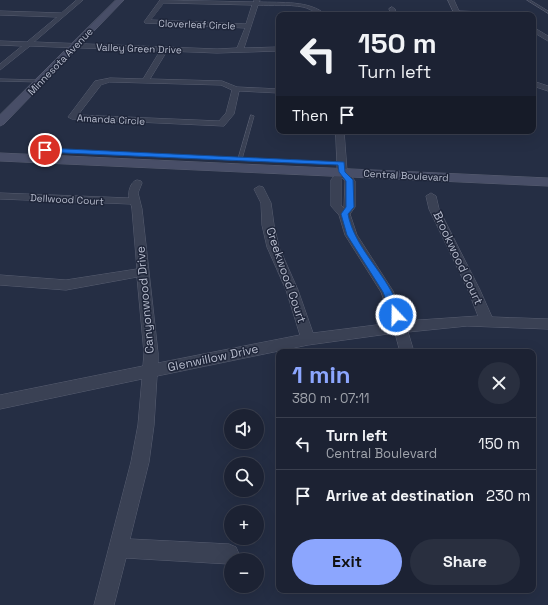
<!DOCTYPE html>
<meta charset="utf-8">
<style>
body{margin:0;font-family:"Space Grotesk",sans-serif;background:#292f3f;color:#f1f3f6;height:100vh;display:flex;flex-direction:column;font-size:15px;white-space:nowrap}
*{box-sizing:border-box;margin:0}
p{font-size:13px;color:#a0a4ac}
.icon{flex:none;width:22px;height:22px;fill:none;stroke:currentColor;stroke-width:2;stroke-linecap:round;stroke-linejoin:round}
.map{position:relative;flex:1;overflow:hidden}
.sheet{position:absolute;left:276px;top:349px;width:260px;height:244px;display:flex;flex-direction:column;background:#1c2233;border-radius:8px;box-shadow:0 4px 16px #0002,0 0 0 1px #3a3f4e}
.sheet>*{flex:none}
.banner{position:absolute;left:276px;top:12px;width:260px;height:122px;border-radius:8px;box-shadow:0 4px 16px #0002,0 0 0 1px #3a3f4e;background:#1c2233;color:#f1f3f6;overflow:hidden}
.tools{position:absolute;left:224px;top:409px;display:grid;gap:8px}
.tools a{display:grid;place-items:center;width:40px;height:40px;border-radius:50%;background:#1c2233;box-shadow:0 4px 16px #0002,0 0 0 1px #3a3f4e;font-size:20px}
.pin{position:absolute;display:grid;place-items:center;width:34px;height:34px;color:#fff;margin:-17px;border:2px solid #fff;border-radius:50%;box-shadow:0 1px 4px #0007}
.me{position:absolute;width:44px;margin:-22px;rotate:339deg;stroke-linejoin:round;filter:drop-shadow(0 0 3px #0008)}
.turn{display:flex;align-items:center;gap:14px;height:84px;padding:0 16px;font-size:18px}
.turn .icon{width:52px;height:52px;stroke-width:2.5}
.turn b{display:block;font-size:28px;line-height:34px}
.then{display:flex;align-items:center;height:38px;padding:0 16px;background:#0003;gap:8px;font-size:15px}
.round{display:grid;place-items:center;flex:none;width:42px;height:42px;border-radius:21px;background:#292f3f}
.overview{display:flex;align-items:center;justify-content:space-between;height:68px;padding:0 16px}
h1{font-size:24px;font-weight:700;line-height:30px;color:#8ca6fe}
.button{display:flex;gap:8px;margin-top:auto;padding:8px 16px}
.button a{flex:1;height:46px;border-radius:24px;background:#8ca6fe;color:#111;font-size:16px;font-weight:700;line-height:46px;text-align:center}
.button a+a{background:#292f3f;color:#f1f3f6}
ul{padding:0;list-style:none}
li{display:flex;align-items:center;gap:12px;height:52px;padding:0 16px;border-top:1px solid #3a3f4e}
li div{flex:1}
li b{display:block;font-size:15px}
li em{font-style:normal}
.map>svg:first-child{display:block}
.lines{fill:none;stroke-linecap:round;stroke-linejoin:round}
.lane-casing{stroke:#585e71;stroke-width:1}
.street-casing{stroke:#585e71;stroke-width:1}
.secondary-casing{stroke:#585e71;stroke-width:1}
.lane{fill:#3a4154;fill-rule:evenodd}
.street{fill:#3a4154;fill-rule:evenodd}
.secondary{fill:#484e67;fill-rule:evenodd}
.route{fill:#1a73e8;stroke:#114b97}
.labels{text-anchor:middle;stroke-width:3;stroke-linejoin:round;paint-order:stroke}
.far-street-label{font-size:10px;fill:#b7bccd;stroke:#1e2539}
.street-label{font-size:12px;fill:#b7bccd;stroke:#1e2539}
</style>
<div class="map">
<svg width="548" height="605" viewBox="0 0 548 605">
<rect width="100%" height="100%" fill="#252e44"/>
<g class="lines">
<g class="lane-casing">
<path id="lane" d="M 527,0 L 530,0 L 548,11 L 548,13 Z
M 0,79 L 41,80 L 43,81 L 41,82 L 0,81 Z
M 251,115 L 254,116 L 242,159 L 238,160 L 238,159 Z"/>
</g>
<g class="street-casing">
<path id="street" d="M 77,0 L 83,0 L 34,42 L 217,49 L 237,48 L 245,28 L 145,23 L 144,22 L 160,0 L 254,2 L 254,0 L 260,0 L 259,2 C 281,3 310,0 326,15 C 317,15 312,9 303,7 C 288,4 272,6 258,5 L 244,48 L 279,47 L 279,51 L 217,53 L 167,51 L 150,79 L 222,81 L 237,87 L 279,89 L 279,93 L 239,91 L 234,114 L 224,126 L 72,119 L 68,117 L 95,81 L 110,78 L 143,79 L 160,51 L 30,46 L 0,70 L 0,64 L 22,46 L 0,45 L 0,41 L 27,42 L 57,17 L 0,15 L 0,11 L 61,13 ZM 164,3 L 252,5 L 246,24 L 151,20 ZM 110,82 L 221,85 L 232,90 L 226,113 L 219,121 L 78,115 L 101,85 Z
M 448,0 L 454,0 L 459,11 L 511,13 L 514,15 L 455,15 Z
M 392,7 L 395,9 L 397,15 L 391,15 L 389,9 Z
M 533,27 L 548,36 L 548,41 L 533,32 Z
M 533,81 L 548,86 L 548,91 L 533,86 Z
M 336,131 L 344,131 L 347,171 L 355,181 L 355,207 L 350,214 L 357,235 L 393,291 L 405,321 L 478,316 L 468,290 L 429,209 L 426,196 L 431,193 L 436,196 L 439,209 L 480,290 L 492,317 L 548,319 L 548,329 L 467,326 L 408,332 L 414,352 L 400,352 L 395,333 L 308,345 L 157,376 L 154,425 L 149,462 L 130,539 L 229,544 L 236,547 L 239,554 L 236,560 L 231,560 L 231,563 L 229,564 L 126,558 L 114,605 L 94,605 L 131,462 L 138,425 L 142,379 L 0,409 L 0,395 L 143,366 L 144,353 L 137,277 L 66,290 L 0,285 L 0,275 L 66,280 L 137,269 L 132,209 L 131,204 L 0,199 L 0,193 L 129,198 C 128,192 130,182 137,180 L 141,181 L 142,183 L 138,193 L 142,209 L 158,353 L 158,363 L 300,335 L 286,290 L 267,247 L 262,225 L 261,203 L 254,189 L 259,186 L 263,187 L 271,203 L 274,225 L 279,247 L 298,290 L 313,333 L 392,323 L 381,292 L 345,235 L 339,215 L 331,206 L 331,180 L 337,172 ZM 342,178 L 345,181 L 344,208 L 341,205 L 341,180 Z"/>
</g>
<g class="secondary-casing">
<path id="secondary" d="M 116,0 L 124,0 L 4,124 L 0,126 L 0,115 Z
M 0,153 L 548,178 L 548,186 L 0,161 Z"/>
</g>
<use href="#lane" class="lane"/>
<use href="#street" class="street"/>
<use href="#secondary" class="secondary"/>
</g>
<path class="route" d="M 45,148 L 344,162 L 345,172 L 353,180 L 354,207 L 348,214 C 353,242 377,266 390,289 C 395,297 398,307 401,315 L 396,319 L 393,318 L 383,292 L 347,235 L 341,214 L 346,207 L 346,181 L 339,172 L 338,165 L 43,152 L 42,150 Z"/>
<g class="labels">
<g class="far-street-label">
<text transform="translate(197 24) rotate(2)" y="4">Cloverleaf Circle</text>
<text transform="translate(139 48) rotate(2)" y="4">Valley Green Drive</text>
<text transform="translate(60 61) rotate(-46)" y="4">Minnesota Avenue</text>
<text transform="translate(111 119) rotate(3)" y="4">Amanda Circle</text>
<text transform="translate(406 175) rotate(3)" y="4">Central Boulevard</text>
<text transform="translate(67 199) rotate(3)" y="4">Dellwood Court</text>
</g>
<g class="street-label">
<text transform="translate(458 258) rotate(65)" y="4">Brookwood Court</text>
<text transform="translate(286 275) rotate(71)" y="4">Creekwood Court</text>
<text transform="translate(145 300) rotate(-95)" y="4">Canyonwood Drive</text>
<text transform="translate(213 358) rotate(-12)" y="4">Glenwillow Drive</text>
</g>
</g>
</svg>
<div class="tools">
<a><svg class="icon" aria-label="sound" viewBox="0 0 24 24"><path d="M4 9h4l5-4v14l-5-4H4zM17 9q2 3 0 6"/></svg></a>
<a><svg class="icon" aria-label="search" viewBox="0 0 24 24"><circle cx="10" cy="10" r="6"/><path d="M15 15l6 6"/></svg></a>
<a>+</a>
<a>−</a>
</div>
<div class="pin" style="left:45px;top:150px;background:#d93025"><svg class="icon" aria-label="arrive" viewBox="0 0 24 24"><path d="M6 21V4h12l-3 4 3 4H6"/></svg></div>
<svg class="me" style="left:396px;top:315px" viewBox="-20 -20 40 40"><circle r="17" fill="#1a73e8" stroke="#fff" stroke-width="3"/><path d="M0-11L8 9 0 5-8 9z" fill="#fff"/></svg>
<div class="banner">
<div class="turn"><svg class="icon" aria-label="left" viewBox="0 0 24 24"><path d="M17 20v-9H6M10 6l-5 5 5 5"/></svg><div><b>150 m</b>Turn left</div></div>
<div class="then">Then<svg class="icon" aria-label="arrive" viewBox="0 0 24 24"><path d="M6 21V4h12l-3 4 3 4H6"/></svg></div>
</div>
<section class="sheet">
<div class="overview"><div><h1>1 min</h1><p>380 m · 07:11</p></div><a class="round"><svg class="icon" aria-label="close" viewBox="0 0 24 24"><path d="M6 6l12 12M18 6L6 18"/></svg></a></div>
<ul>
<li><svg class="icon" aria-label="left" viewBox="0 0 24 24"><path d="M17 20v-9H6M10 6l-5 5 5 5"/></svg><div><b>Turn left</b><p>Central Boulevard</p></div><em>150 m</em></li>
<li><svg class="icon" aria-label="arrive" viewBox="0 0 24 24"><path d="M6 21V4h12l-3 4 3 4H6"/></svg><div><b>Arrive at destination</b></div><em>230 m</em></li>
</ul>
<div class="button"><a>Exit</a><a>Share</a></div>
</section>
</div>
